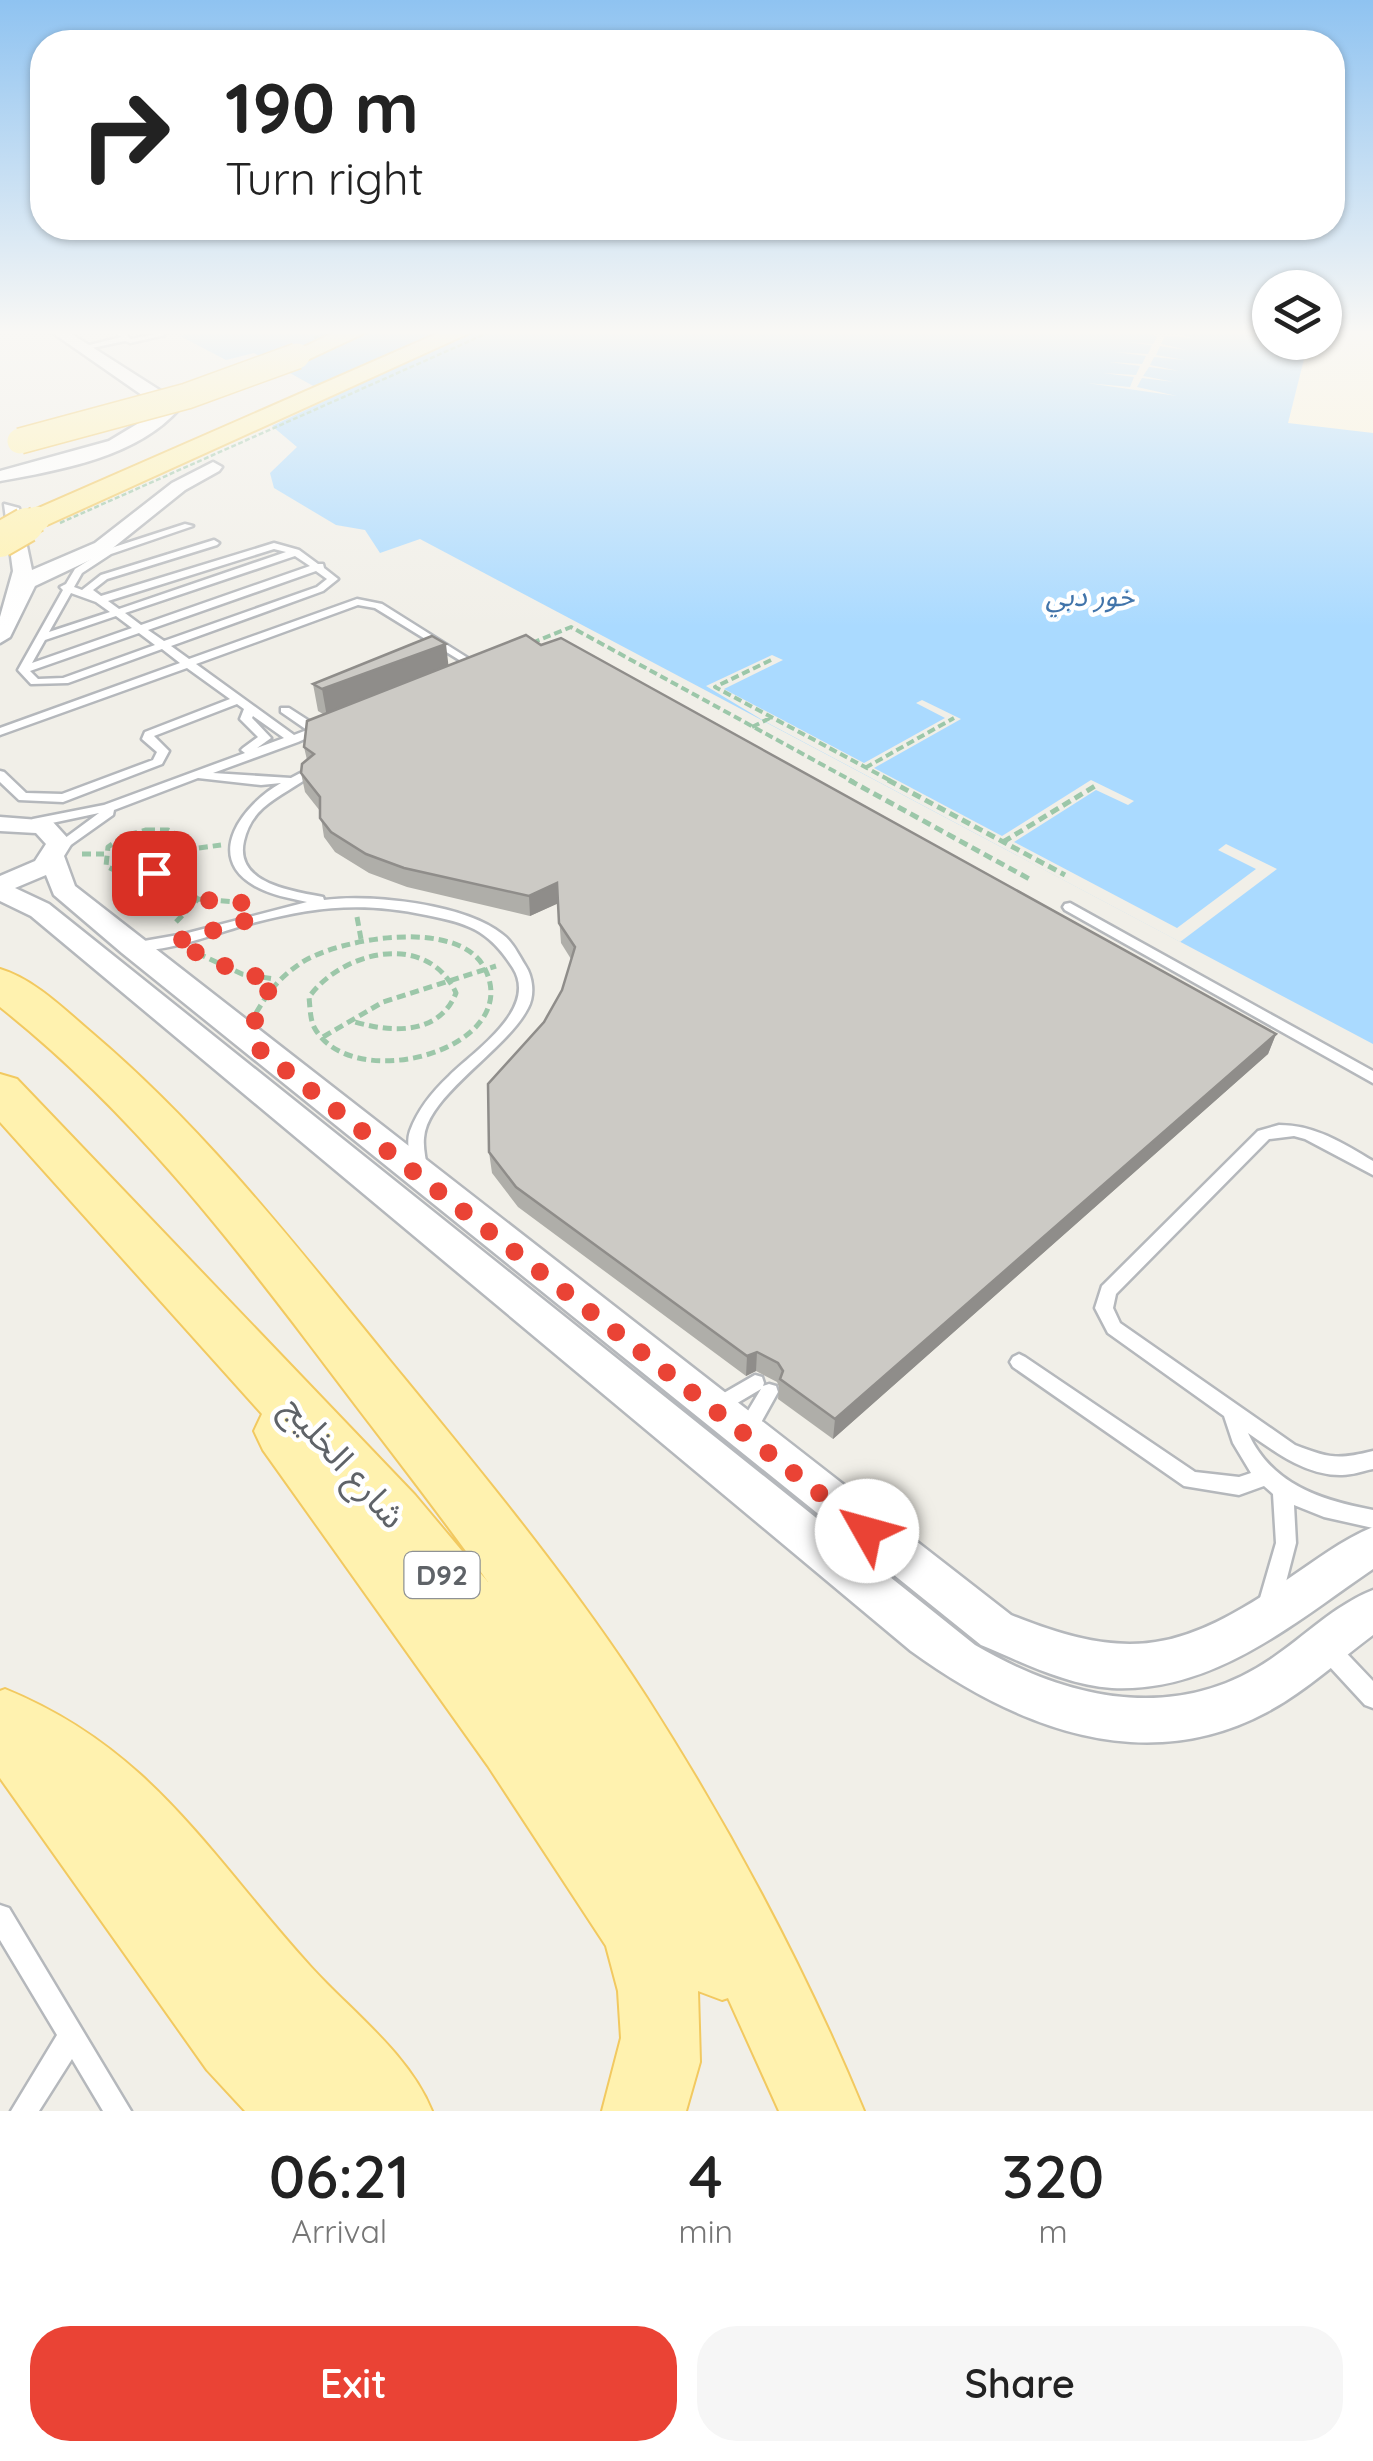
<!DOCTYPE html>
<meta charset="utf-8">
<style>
body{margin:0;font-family:Quicksand,"Noto Sans Arabic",sans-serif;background:#f6f6f6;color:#222;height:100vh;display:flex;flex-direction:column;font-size:38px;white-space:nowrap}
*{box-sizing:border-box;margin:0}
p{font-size:32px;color:#767676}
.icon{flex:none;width:55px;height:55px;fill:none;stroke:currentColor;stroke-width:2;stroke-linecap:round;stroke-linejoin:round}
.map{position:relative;height:2111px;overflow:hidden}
.panel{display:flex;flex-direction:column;background:#fff;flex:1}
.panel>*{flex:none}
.guide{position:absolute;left:30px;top:30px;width:1315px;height:210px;border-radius:40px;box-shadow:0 2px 8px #0004;background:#fff;color:#222;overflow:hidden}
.tools{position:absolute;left:1252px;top:270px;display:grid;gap:20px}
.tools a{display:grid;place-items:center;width:90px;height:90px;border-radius:50%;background:#fff;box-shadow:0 2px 8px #0004;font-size:50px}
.pin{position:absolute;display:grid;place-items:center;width:85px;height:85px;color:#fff;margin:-42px;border-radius:20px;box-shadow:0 5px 15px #0006}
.me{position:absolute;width:110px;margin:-55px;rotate:308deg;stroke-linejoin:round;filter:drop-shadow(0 0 8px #0008)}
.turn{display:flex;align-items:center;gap:35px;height:210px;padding:0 30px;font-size:45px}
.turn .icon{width:130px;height:130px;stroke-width:2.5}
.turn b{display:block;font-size:70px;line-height:85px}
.eta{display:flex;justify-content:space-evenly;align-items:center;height:170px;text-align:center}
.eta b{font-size:60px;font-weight:600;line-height:70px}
.primary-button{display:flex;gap:20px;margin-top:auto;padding:20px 30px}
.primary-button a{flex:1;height:115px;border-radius:40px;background:#ea4335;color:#fff;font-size:40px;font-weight:600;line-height:115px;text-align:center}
.primary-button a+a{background:#f6f6f6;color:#222}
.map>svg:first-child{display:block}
.sand{fill:#fbf3d9}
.water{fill:#aadaff}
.pier{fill:#f1efe8}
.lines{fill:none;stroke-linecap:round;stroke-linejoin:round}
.lane-casing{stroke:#b5b8bc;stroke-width:5}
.street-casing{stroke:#b5b8bc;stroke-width:5}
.primary-casing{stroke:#f2c960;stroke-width:4}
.path-far1{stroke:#9cc7a9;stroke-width:4;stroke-dasharray:8 4;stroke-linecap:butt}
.path{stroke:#9cc7a9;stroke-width:5;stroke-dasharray:9 5;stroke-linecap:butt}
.lane{fill:#fff;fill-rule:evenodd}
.street{fill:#fff;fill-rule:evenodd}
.primary{fill:#fff2af;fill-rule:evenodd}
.primary-bridge-far1-casing{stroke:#f2c960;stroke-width:28;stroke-linecap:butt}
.primary-bridge-casing{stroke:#f2c960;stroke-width:38;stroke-linecap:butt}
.path-bridge{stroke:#9cc7a9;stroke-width:2.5;stroke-dasharray:5 2.5;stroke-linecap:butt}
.primary-bridge-far1{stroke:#fff2af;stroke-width:25}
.primary-bridge{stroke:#fff2af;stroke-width:34}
.wall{fill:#afaea9}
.shaded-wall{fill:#8f8d8a}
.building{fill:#cccac5;stroke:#8f8d8a;stroke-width:2.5}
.route{stroke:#ea4335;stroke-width:18;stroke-dasharray:0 32.4}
.labels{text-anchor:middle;stroke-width:9;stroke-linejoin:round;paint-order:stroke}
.far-water-label{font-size:28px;font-style:italic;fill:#4174aa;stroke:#fff}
.shield{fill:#fff;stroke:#8f9295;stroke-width:2.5}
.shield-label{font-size:28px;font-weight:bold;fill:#5f6368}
.near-street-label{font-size:35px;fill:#5f6368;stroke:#fff}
</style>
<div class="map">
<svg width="1373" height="2111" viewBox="0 0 1373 2111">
<rect width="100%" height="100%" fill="#f1efe8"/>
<path class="sand" d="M 1325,331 L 1373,331 L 1373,433 L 1308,430 L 1288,423 L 1308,343 L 1325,342 Z"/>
<path class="water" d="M 200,331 L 1270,331 L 1270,342 L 1308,343 L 1288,423 L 1373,433 L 1373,1044 L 420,539 L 380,553 L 365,530 L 336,525 L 274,488 L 270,473 L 297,447 L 272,426 L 333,397 L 254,353 L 226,360 L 180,336 Z"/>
<path class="pier" d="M 1131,331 L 1168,331 L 1193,338 L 1165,336 L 1161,344 L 1187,350 L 1160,346 L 1156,355 L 1185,360 L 1154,357 L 1150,365 L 1179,371 L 1149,367 L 1143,376 L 1174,382 L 1142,378 L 1137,387 L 1177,396 L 1087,383 L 1130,387 L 1134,377 L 1103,373 L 1136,375 L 1140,366 L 1109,362 L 1142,364 L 1146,356 L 1116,352 L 1148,354 L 1152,345 L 1125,342 L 1153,344 L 1158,336 Z
M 772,655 L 783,660 L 724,689 L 864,763 L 945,718 L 916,703 L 922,700 L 961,719 L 874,768 L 1002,836 L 1091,780 L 1134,801 L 1128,805 L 1096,790 L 1014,842 L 1177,928 L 1256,869 L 1218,850 L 1226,844 L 1277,869 L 1180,942 L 764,721 L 706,686 Z"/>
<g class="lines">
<g class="lane-casing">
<path id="lane" d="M 115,331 L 123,331 L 131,339 L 161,333 L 165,335 L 130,343 L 125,341 L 82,350 L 78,348 L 121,337 Z
M 185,524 L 193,526 L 111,554 L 82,573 L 74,587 L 82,590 L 101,575 L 214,540 L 219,543 L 217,545 L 107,579 L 93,590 L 101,596 L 274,543 L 299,550 L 318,564 L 323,564 L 324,568 L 338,579 L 323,591 L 171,646 L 189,659 L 357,599 L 382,604 L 471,660 L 471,671 L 465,676 L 457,676 L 456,674 L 462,668 L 461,661 L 375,608 L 358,605 L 196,664 L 294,735 L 307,730 L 281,712 L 281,708 L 289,708 L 317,726 L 323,725 L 329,728 L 298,742 L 213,773 L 291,778 L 308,769 L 314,773 C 298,786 279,794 263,808 C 253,817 247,828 244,841 C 234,884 294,891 323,897 L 324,900 C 372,894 464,904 502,934 C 513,942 518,954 525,965 C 533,977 535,995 528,1008 C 507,1050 427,1095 424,1138 C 423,1148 426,1159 427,1169 L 425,1173 L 413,1173 L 411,1169 C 410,1157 406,1142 410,1131 C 418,1109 432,1092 449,1076 C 474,1051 539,1009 513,968 C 489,930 468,923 426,915 C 357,900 305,908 238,927 C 206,937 160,954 127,950 L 125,947 L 127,944 L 184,934 L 307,902 C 289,898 271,895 255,886 C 202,856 245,803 281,783 L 261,785 L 198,778 L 114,810 L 113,815 L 58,854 L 52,850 L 53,847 L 99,813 L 33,827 L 27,823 L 33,819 L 104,805 L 245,753 L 241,750 L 243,748 L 258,737 L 240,719 L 244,709 L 237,704 L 154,736 L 169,751 L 162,764 L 63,802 L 19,800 L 0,782 L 0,771 L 4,772 L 26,793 L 62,794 L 153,760 L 157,752 L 142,739 L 145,732 L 230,699 L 187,668 L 0,735 L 0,728 L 180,663 L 162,649 L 68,683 L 31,684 L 18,670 L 63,590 L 60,587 L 66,584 L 75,569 L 105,550 ZM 274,549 L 286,552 L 119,609 L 108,601 ZM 295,556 L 310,566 L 141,625 L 125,613 ZM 316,571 L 327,579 L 317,587 L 164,641 L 148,630 ZM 71,593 L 96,602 L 110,612 L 49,632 ZM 116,616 L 132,628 L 32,663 L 45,640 ZM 139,633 L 155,645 L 63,678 L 38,679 L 30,671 ZM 253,716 L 284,738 L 257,748 L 271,738 L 252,718 Z
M 1070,903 L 1373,1071 L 1373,1083 L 1065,910 L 1063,907 L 1065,904 Z
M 1279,1125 C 1315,1125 1343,1143 1373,1161 L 1373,1175 L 1305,1139 L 1294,1136 L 1269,1139 L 1116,1294 L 1113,1308 L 1120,1323 L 1295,1445 C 1329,1458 1337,1460 1373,1451 L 1373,1469 C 1363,1471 1352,1475 1342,1475 C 1307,1476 1275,1452 1248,1433 C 1272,1485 1321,1500 1373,1510 L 1373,1528 L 1324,1517 L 1294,1505 L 1296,1543 L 1280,1605 L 1276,1612 L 1269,1615 L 1262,1612 L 1258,1605 L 1276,1543 L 1273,1494 L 1264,1486 L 1239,1495 L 1184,1486 L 1013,1367 L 1010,1362 L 1013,1357 L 1019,1354 L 1025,1357 L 1195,1472 L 1239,1477 L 1251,1473 L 1233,1443 L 1224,1416 L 1108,1333 L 1095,1308 L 1102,1286 L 1258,1131 Z
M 755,1375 L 762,1377 L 764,1383 L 763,1386 L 769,1384 L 776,1386 L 778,1392 L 753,1437 L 746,1439 L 739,1437 L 736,1431 L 761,1389 L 717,1415 L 710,1413 L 708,1407 L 710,1401 Z
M 1325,1636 L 1333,1639 L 1373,1681 L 1373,1708 L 1365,1705 L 1317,1653 L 1314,1646 L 1317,1639 Z
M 0,1905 L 9,1908 L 131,2111 L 103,2111 L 72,2059 L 39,2111 L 11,2111 L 57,2035 L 0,1940 Z"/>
</g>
<g class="street-casing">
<path id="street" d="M 50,331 L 67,331 L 161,391 L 179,409 C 137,457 60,470 0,481 L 0,471 L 109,441 L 162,409 Z
M 213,462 L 222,467 L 219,471 L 185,490 L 109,551 L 35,586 L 10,637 L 0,643 L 0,617 L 13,571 L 4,504 L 19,508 L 32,570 L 95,543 L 172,483 Z
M 0,817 L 52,821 L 72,843 L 64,856 L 75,886 L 1011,1615 C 1132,1664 1183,1650 1288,1579 C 1315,1561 1343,1539 1373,1527 L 1373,1569 C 1294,1623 1213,1693 1112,1688 C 1066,1685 1022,1662 981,1645 L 122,953 L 54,895 L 46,875 L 15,888 L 49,904 L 975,1645 C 1069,1700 1176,1724 1271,1659 C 1305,1636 1335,1605 1373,1590 L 1373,1635 C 1338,1661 1306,1691 1267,1712 C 1144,1778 1016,1727 911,1651 L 31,916 L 0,901 L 0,876 L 35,861 L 46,844 L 36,833 L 0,831 Z"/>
</g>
<g class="primary-casing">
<path id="primary" d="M 337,331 L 369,331 L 305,361 L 289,361 L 285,356 Z
M 443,331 L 474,331 L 47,525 L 27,525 L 23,519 L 27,513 Z
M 0,969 C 34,979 65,1010 92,1033 C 204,1128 294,1243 386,1356 C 477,1467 569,1577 647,1698 C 730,1828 805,1968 864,2111 L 779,2111 L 728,1998 L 722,2000 L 698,1991 L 700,2062 L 686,2111 L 602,2111 L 621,2038 L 618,1991 L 606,1946 L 488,1766 L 263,1450 L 254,1431 L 262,1414 L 0,1122 L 0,1074 L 17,1079 L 415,1495 L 488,1582 C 438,1511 384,1443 332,1374 C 232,1241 131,1111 0,1007 Z
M 5,1689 C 152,1749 209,1855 311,1967 C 352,2012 409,2054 432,2111 L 245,2111 L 207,2070 L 0,1778 L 0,1691 Z"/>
</g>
<path class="path-far1" d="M 532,643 L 571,627 L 854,782
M 771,660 L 715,687 L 893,782
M 752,727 L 770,718
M 865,768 L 954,718"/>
<path class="path" d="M 849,780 L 1033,881
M 888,780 L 1065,875
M 146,830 L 168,830 L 183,838 L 181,857 C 158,875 132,881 106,866 L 108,847 L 124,836 Z
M 1003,842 L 1095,786
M 185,850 L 221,845
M 82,854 L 104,854
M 160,871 L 198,899 L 247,903
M 357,917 L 361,939
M 176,922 L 198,899
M 197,953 L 242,974 L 274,979
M 256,1013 C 269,991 280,977 301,963 C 339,938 460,917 485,969 C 525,1049 351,1097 314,1027 C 310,1019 310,1006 309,997 C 343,950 428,931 456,993 C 439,1036 390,1033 352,1021
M 323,1037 L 383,1002 L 496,966"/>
<use href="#lane" class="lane"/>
<use href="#street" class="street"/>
<use href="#primary" class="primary"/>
<g class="primary-bridge-far1-casing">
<path id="primary-bridge-far1" d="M 20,441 L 187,396 L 297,356
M 21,528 L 37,519"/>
</g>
<g class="primary-bridge-casing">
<path id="primary-bridge" d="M 0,540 L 26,525"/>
</g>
<path class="path-bridge" d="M 314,338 L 330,331
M 60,523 L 492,331"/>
<use href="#primary-bridge-far1" class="primary-bridge-far1"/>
<use href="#primary-bridge" class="primary-bridge"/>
</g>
<path class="wall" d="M 541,645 L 1276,1034 L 1268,1054 L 833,1439 L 778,1399 L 779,1387 L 777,1382 L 756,1371 L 746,1376 L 518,1207 L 492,1173 L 489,1152 L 544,1022 L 562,990 L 571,959 L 561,943 L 558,903 L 530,916 L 407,887 L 369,873 L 335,852 L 324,837 L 320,811 L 305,792 L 301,773 L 307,760 L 304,747 L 323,714 L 318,711 L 313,684 L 449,665 Z"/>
<path class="shaded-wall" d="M 446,644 L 449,670 L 327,717 L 322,689 Z
M 557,883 L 559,903 L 530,916 L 529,896 Z
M 1276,1034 L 1268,1054 L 833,1439 L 835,1419 Z
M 757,1352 L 756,1371 L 746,1376 L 747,1356 Z"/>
<path class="building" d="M 526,635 L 541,645 L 561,638 L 1276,1034 L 835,1419 L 780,1379 L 783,1371 L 778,1363 L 757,1352 L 747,1356 L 516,1187 L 489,1152 L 488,1084 L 544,1022 L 562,990 L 575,947 L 559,923 L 557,883 L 529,896 L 404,868 L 366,854 L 331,832 L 320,818 L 320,797 L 301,773 L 302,764 L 314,754 L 304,747 L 307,721 Z
M 432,636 L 446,644 L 322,689 L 313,684 Z"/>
<linearGradient id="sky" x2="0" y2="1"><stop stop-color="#8fc3f1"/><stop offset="0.53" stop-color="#f9f8f5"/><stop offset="1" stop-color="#f9f8f5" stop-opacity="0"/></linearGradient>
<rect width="1373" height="627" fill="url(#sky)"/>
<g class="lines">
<path class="route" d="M 154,873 L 160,871 C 170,879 180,890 192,896 C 215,908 245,889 255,918 L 174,942 L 242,974 L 274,979 L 255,1019 L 255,1046 L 867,1531"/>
</g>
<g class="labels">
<g class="far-water-label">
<text x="1090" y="606">خور دبي</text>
</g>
<rect class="shield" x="404.5" y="1552" width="75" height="46" rx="8"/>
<g class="shield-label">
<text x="442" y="1585">D92</text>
</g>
<g class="near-street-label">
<text transform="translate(344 1462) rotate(48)" y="12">شارع الخليج</text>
</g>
</g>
</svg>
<div class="tools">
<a><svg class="icon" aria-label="layers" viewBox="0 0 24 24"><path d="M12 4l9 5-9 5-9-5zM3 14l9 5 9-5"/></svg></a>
</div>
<div class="pin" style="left:154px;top:873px;background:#d93025"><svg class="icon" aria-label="arrive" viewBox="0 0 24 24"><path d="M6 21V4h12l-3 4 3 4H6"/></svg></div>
<svg class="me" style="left:867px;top:1531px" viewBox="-20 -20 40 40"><circle r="19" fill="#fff"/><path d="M0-13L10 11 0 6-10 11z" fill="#ea4335"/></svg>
<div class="guide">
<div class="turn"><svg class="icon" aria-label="right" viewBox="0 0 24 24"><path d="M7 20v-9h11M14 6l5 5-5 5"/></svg><div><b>190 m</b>Turn right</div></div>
</div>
</div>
<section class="panel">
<div class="eta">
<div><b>06:21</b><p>Arrival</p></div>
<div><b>4</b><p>min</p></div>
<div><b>320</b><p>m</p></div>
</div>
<div class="primary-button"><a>Exit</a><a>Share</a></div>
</section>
